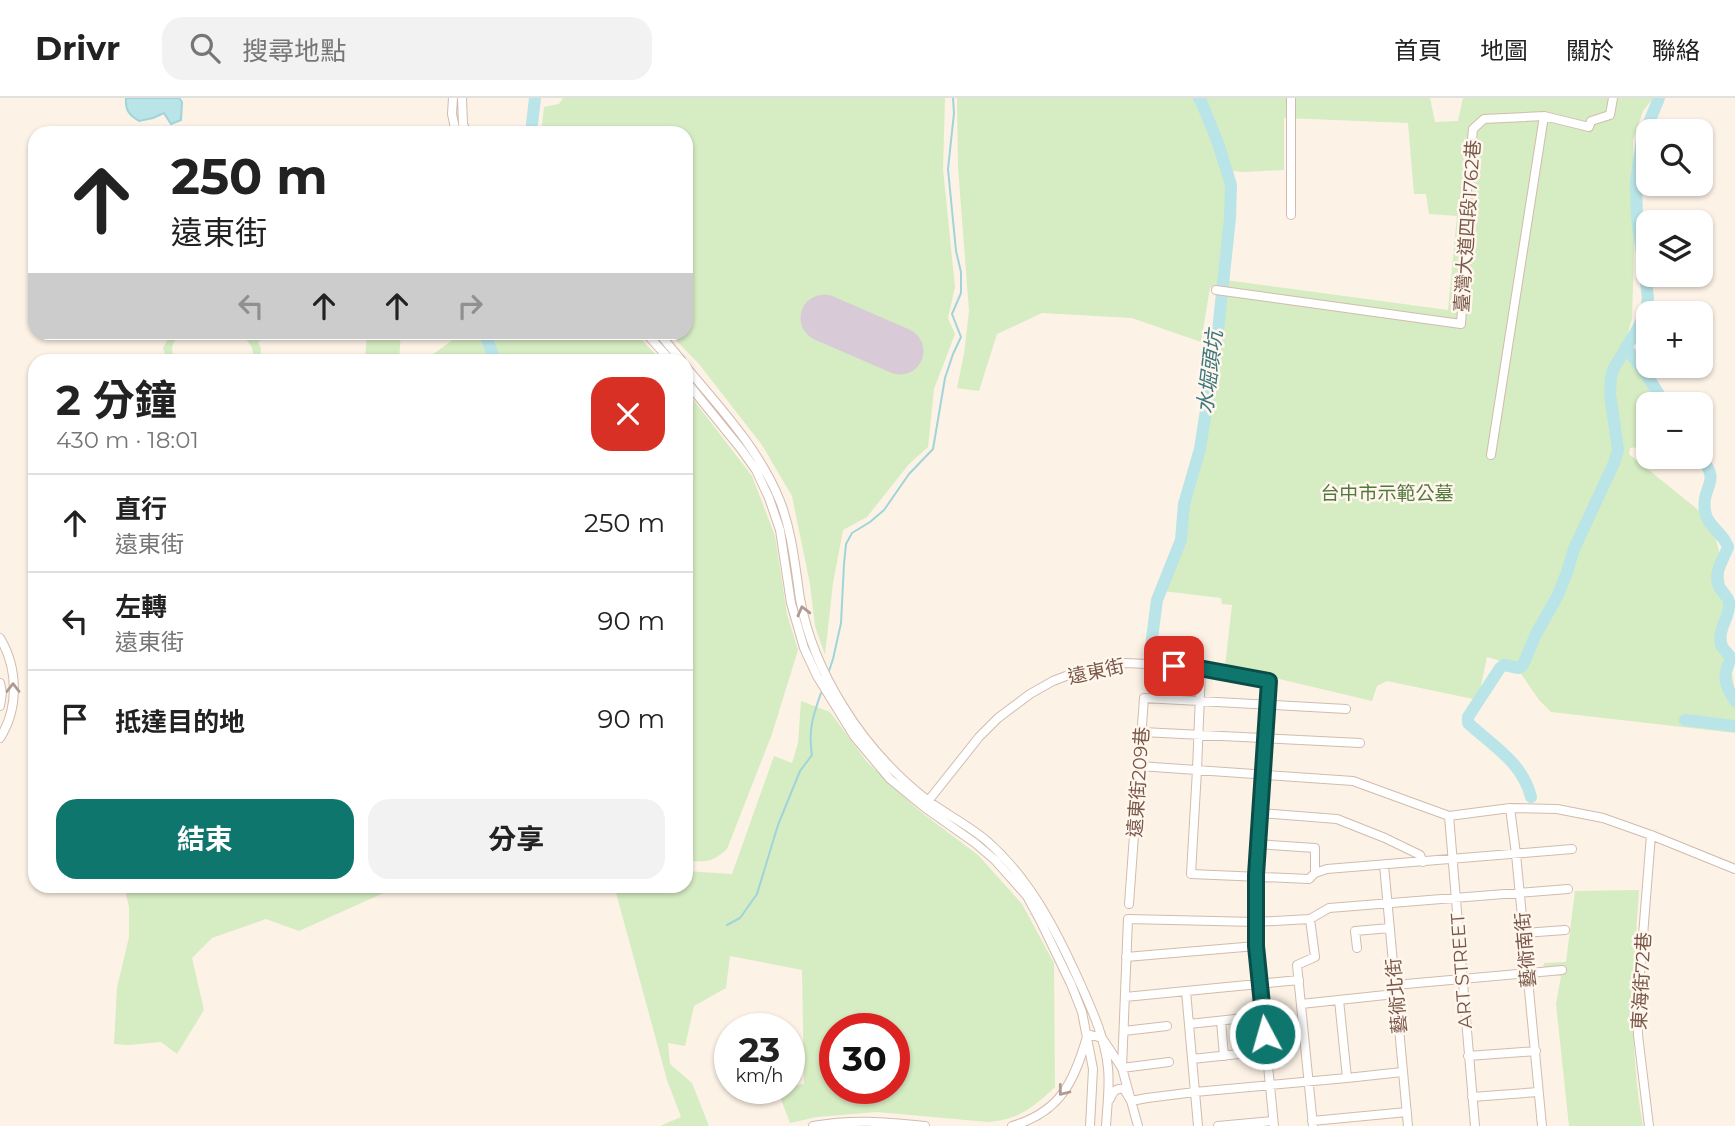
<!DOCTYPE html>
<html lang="zh-TW">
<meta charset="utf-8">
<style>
body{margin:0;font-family:Montserrat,"Noto Sans TC",sans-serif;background:#f2f2f2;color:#222;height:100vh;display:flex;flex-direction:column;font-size:26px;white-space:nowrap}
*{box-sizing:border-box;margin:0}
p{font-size:23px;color:#767676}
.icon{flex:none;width:38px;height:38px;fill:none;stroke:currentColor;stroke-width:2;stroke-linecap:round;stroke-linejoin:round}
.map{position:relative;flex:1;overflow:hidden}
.details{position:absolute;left:28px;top:256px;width:665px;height:539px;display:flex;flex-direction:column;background:#fff;border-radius:21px;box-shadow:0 2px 5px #0004}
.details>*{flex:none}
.guide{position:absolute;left:28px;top:28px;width:665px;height:214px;border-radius:21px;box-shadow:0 2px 5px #0004;background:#fff;color:#222;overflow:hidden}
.buttons{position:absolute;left:1636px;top:21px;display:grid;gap:14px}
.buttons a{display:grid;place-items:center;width:77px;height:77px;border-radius:14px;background:#fff;box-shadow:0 2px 5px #0004;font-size:35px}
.speed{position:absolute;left:714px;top:915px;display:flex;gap:14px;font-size:35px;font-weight:700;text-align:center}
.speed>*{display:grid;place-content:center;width:91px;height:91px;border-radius:50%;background:#fff;box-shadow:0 2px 5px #0004;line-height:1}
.speed small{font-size:18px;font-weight:400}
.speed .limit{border:10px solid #d22;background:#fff;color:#111}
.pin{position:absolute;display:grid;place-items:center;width:60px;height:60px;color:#fff;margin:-30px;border-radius:14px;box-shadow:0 4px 10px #0006}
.me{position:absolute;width:77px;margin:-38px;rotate:354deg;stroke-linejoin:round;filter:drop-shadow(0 0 5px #0008)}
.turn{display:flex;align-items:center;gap:24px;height:147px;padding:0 28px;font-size:32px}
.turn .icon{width:91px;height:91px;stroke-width:2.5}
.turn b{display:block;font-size:49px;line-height:60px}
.lanes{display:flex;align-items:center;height:66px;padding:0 28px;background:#0003;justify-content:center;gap:35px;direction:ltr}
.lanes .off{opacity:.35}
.round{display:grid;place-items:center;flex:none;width:74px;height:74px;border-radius:21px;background:#f2f2f2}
.headline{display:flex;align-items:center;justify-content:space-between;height:119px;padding:0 28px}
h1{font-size:42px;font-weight:700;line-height:52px}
.cta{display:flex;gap:14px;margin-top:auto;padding:14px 28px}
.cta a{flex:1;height:80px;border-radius:21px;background:#0f766e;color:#fff;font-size:28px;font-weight:700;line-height:80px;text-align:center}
.cta a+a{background:#f2f2f2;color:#222}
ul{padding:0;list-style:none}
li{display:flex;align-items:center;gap:21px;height:98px;padding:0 28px;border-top:2px solid #e0e0e0}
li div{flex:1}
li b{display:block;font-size:26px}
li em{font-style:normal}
header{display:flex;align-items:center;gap:42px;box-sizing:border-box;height:98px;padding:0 35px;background:#fff;border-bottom:2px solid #e0e0e0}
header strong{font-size:33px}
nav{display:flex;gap:38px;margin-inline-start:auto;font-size:24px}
.search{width:490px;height:63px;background:#f2f2f2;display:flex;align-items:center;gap:18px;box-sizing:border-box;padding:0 24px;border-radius:21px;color:#767676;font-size:26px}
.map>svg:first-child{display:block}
.green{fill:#d6ecc3;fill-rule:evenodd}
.water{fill:#b9e4e8;stroke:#9fd5da;stroke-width:2}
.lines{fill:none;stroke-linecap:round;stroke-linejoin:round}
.stream{stroke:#9fd5da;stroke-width:2}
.river{stroke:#b9e4e8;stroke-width:12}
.runway{stroke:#d8cad7;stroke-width:47}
.minor-casing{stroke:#d2bbae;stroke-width:10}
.minor{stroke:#fff;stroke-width:8}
.oneway{stroke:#ae9a92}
.route-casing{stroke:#0a4d48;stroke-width:18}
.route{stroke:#0f766e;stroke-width:12}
.labels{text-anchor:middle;stroke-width:5;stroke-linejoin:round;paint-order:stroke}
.street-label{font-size:19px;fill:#785749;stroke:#fff7ed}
.park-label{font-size:19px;fill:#53783e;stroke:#fff7ed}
.water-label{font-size:21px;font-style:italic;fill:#3c777d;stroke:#fff7ed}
</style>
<header>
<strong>Drivr</strong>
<div class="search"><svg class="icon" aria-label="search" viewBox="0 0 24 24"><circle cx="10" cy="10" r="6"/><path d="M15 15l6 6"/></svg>搜尋地點</div>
<nav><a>首頁</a><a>地圖</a><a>關於</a><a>聯絡</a></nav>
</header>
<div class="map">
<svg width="1735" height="1028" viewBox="0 0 1735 1028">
<rect width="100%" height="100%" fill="#fdf2e6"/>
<path class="green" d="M 563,0 L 945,0 L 943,71 L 955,189 L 948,220 L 955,236 L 934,291 L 928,349 L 909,366 L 867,419 L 843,432 L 833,485 L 825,557 L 815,528 L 810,486 L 792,398 L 762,347 L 699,266 L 669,235 L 686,234 L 686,35 L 541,35 L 544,9 L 559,6 Z
M 957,0 L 1430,0 L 1435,24 L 1458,23 L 1463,0 L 1653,0 L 1643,13 L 1633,42 L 1634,152 L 1632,221 L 1625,245 L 1644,271 L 1662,306 L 1648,306 L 1648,348 L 1630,350 L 1629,356 L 1702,415 L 1716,441 L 1724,475 L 1726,536 L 1735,595 L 1735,635 L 1551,614 L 1539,602 L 1515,567 L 1487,559 L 1478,602 L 1387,583 L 1377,588 L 1372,603 L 1225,568 L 1232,507 L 1222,506 L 1221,500 L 1163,493 L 1184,442 L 1186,406 L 1202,351 L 1210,305 L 1224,183 L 1210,190 L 1201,244 L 1132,220 L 1042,215 L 997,236 L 979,293 L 957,290 L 964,256 L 969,213 L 958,69 ZM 1284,20 L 1408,25 L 1414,96 L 1426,96 L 1429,116 L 1457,118 L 1448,212 L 1225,182 L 1234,137 L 1234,92 L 1231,73 L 1244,74 L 1284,72 Z
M 171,235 L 266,235 L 267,241 L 258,243 L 261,251 L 260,262 L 252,262 C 255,254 252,247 245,241 L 190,235 C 174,238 168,248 175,262 L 167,262 L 163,250 Z
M 367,235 L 401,235 L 399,262 L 365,262 Z
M 457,235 L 635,235 L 661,262 L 425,262 L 454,241 Z
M 686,292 L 752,378 L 775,438 L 787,516 L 798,552 L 772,636 L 727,751 C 713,764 705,765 686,762 Z
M 801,603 L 830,614 L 867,664 L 917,711 L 978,757 L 1022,806 L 1054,865 L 1055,989 C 1034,1009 1018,1022 988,1024 L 877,1014 L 817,1019 L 790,1025 L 777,991 L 789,990 L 789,988 L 804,986 L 802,872 L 730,858 L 726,890 L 694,908 L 685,948 L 668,945 L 670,966 L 692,985 L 709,1028 L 660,1028 L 681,1019 L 667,982 L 615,791 L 623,788 L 686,788 L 686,773 L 732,776 L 774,658 L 792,665 L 798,645 ZM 835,931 L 894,931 L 894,990 L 835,990 Z
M 124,788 L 399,788 L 299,833 L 266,821 L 212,840 L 192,860 L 204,912 L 177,956 L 161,944 L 129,947 L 114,946 L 117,890 L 129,839 L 129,809 Z
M 1639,792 C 1635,853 1630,914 1636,975 C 1637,993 1640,1010 1643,1028 L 1569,1028 L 1556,906 L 1561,878 L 1542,876 L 1544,865 L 1566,864 L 1575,793 Z"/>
<path class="water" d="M 126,0 L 179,0 L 182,4 L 181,22 L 171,26 L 164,15 L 153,20 L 139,23 C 129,17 125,12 126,0 Z"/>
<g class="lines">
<path class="stream" d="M 829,573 L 833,561 L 841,525 L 844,466 L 846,446 L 852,435 L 870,424 L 884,412 L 909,376 L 933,351 L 945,280 L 953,256 L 961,239 L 952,216 L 961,195 L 961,174 L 956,153 L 948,71 L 954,15 L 953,0
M 727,827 L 740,820 L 757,796 L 778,727 L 800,673 L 812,657 C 808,632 813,618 821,595"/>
<path class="river" d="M 531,35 L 535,0
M 484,234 L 495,262
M 1626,249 L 1650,282 L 1665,306
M 1699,359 C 1725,384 1698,389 1706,417 C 1710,430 1724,436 1728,449 C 1723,463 1712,476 1720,490 C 1723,495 1728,499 1729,504 C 1731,518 1717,531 1721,547 C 1723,551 1728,555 1731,560 C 1722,580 1724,585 1735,603
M 1151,548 L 1157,502 L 1181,442 L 1184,406 L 1200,351 L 1217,242 L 1230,120 L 1231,87 L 1218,45 L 1201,3 L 1199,0
M 1685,622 L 1735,628
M 1531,699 C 1523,665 1492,647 1468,625 L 1468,619 L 1500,570 L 1504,567 L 1519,570 L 1523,567 L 1536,536 L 1558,497 L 1567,474 L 1574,451 L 1614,365 L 1618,352 L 1610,296 L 1611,279 L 1614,270 L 1638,230 L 1646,213 L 1648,199 L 1637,120 L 1636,84 L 1642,42 L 1659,0"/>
<path class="runway" d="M 824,220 L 900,253"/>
<g class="minor-casing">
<path id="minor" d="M 453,0 L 452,16 L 456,35
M 462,0 L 463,26 L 467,35
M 1291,0 L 1291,117
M 1216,192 L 1461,226 L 1466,154 L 1464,123 L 1473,31 L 1484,21 L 1544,18 L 1589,29 L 1591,23 L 1610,17 L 1613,0
M 645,234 L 670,262
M 658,234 L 681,262
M 686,269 C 721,311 759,351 780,403 C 792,434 795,467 800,501 C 807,538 823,576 843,608 C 865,644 894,676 927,702 C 947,717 970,728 988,744 C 1031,782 1057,834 1080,885 C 1092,912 1105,940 1108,970 C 1110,989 1107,1009 1106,1028
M 686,283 L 741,351 L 756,372 L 769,400 L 780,432 L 791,505 L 804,550 L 817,578 L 854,638 L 890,681 L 924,709 L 975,745 L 995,762 L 1027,798 L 1040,822 L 1071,886 L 1082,914 L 1093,971 L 1090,1028
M 1491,357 L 1544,18
M 0,540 C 18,570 19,610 0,640
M 1201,571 L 1197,672 L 1191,776 L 1309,781 L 1315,775 L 1327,771 L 1572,751
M 0,585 L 2,595 L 0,608
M 1142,634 L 1360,645
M 1139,668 L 1353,683 L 1449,718 L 1510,710 L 1557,711 L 1603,720 L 1651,737 L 1735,771
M 925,707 L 979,639 L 998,620 L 1030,596 L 1053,583 L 1066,578 L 1104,568 L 1126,565 L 1188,568 L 1269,583 C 1262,671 1254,760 1256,848 L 1274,1028
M 1510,710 L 1516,756 L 1542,1028
M 1259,715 L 1337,721 L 1385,740 L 1420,757 L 1423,764
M 1449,718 L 1475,1028
M 1257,746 L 1315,750 L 1315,775
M 1384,767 L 1408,1028
M 1129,806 L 1144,600 L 1346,611
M 1310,821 L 1315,859 L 1297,867 L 1313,1028
M 1523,835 L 1565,832
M 1357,850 L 1355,833 L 1390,830
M 1126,859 L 1256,848
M 1395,887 L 1562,872
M 1186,893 L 1198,1028
M 1125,899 L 1299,882
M 1301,906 L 1395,896
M 1221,923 L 1224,958
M 1189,926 L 1263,918
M 1124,933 L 1167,928
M 1087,936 L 1102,940 L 1122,970 L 1138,1028
M 1468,958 L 1536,953
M 1192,961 L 1267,953
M 1169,964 L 1122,970 L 1128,821 L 1256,824 L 1310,821 L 1329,810 L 1568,791
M 1347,980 L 1402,974
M 1472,999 L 1538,994
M 1110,1001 C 1113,994 1115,990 1124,991 L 1131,1003 L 1147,1000 L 1195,994 L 1347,980 L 1339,902
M 1312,1023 L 1407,1014
M 813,1028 C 854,1021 884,1024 925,1028
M 1012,1028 C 1061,1014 1074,983 1087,939
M 1218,1028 L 1273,1023
M 1649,1028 L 1638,937 L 1640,875 L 1651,737"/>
</g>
<use href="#minor" class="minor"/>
</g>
<defs><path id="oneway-chevron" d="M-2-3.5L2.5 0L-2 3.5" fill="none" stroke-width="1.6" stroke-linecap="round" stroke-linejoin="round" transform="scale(1.75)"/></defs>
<g class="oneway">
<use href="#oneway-chevron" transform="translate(803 513) rotate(-104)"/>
<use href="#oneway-chevron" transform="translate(13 590) rotate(-90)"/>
<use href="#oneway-chevron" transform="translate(1063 993) rotate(128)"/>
</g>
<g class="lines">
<g class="route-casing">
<path id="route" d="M 1174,568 L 1188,568 L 1269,583 L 1256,777 L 1256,848 L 1265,936"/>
</g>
<use href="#route" class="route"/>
</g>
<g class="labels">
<g class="street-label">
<text transform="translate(1467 128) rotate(-86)" y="7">臺灣大道四段1762巷</text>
<text transform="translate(1096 573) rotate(-12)" y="7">遠東街</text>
<text transform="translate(1138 684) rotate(-86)" y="7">遠東街209巷</text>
<text transform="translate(1525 852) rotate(-95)" y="7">藝術南街</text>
<text transform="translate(1461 873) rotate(-94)" y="7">ART STREET</text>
<text transform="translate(1641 883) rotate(-87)" y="7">東海街72巷</text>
<text transform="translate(1396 898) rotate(-95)" y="7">藝術北街</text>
</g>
<g class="park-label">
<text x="1387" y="402">台中市示範公墓</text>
</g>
<g class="water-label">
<text transform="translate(1210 274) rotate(-83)" y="7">水堀頭坑</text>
</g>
</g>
</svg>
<div class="buttons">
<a><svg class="icon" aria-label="search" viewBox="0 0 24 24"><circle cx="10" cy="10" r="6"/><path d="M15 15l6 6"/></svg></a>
<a><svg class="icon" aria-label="layers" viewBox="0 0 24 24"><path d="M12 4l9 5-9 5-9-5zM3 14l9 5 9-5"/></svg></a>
<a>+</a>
<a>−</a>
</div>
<div class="speed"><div>23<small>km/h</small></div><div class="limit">30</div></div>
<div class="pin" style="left:1174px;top:568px;background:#d93025"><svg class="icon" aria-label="arrive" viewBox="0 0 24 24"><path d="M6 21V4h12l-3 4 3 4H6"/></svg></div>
<svg class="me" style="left:1265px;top:936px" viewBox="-20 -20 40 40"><circle r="17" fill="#0f766e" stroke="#fff" stroke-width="3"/><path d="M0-11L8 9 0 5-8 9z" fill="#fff"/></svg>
<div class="guide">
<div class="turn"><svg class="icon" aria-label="ahead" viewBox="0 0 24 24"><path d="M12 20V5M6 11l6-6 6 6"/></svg><div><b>250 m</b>遠東街</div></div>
<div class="lanes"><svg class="icon off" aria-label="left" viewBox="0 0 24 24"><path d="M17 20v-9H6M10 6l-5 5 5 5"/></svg><svg class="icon" aria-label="ahead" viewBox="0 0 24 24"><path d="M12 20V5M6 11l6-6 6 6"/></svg><svg class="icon" aria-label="ahead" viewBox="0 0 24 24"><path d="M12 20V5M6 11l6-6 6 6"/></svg><svg class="icon off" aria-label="right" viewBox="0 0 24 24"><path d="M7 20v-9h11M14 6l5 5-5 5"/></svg></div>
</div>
<section class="details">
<div class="headline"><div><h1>2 分鐘</h1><p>430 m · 18:01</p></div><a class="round" style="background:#d93025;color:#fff"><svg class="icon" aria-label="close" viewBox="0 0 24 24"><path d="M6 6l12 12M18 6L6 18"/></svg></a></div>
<ul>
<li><svg class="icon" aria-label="ahead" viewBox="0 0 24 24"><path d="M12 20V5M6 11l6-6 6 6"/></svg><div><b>直行</b><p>遠東街</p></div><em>250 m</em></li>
<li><svg class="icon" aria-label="left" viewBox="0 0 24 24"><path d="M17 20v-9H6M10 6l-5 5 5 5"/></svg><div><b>左轉</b><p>遠東街</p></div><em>90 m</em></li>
<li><svg class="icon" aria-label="arrive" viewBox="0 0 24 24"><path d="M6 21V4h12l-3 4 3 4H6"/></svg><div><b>抵達目的地</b></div><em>90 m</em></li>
</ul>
<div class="cta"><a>結束</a><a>分享</a></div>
</section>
</div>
